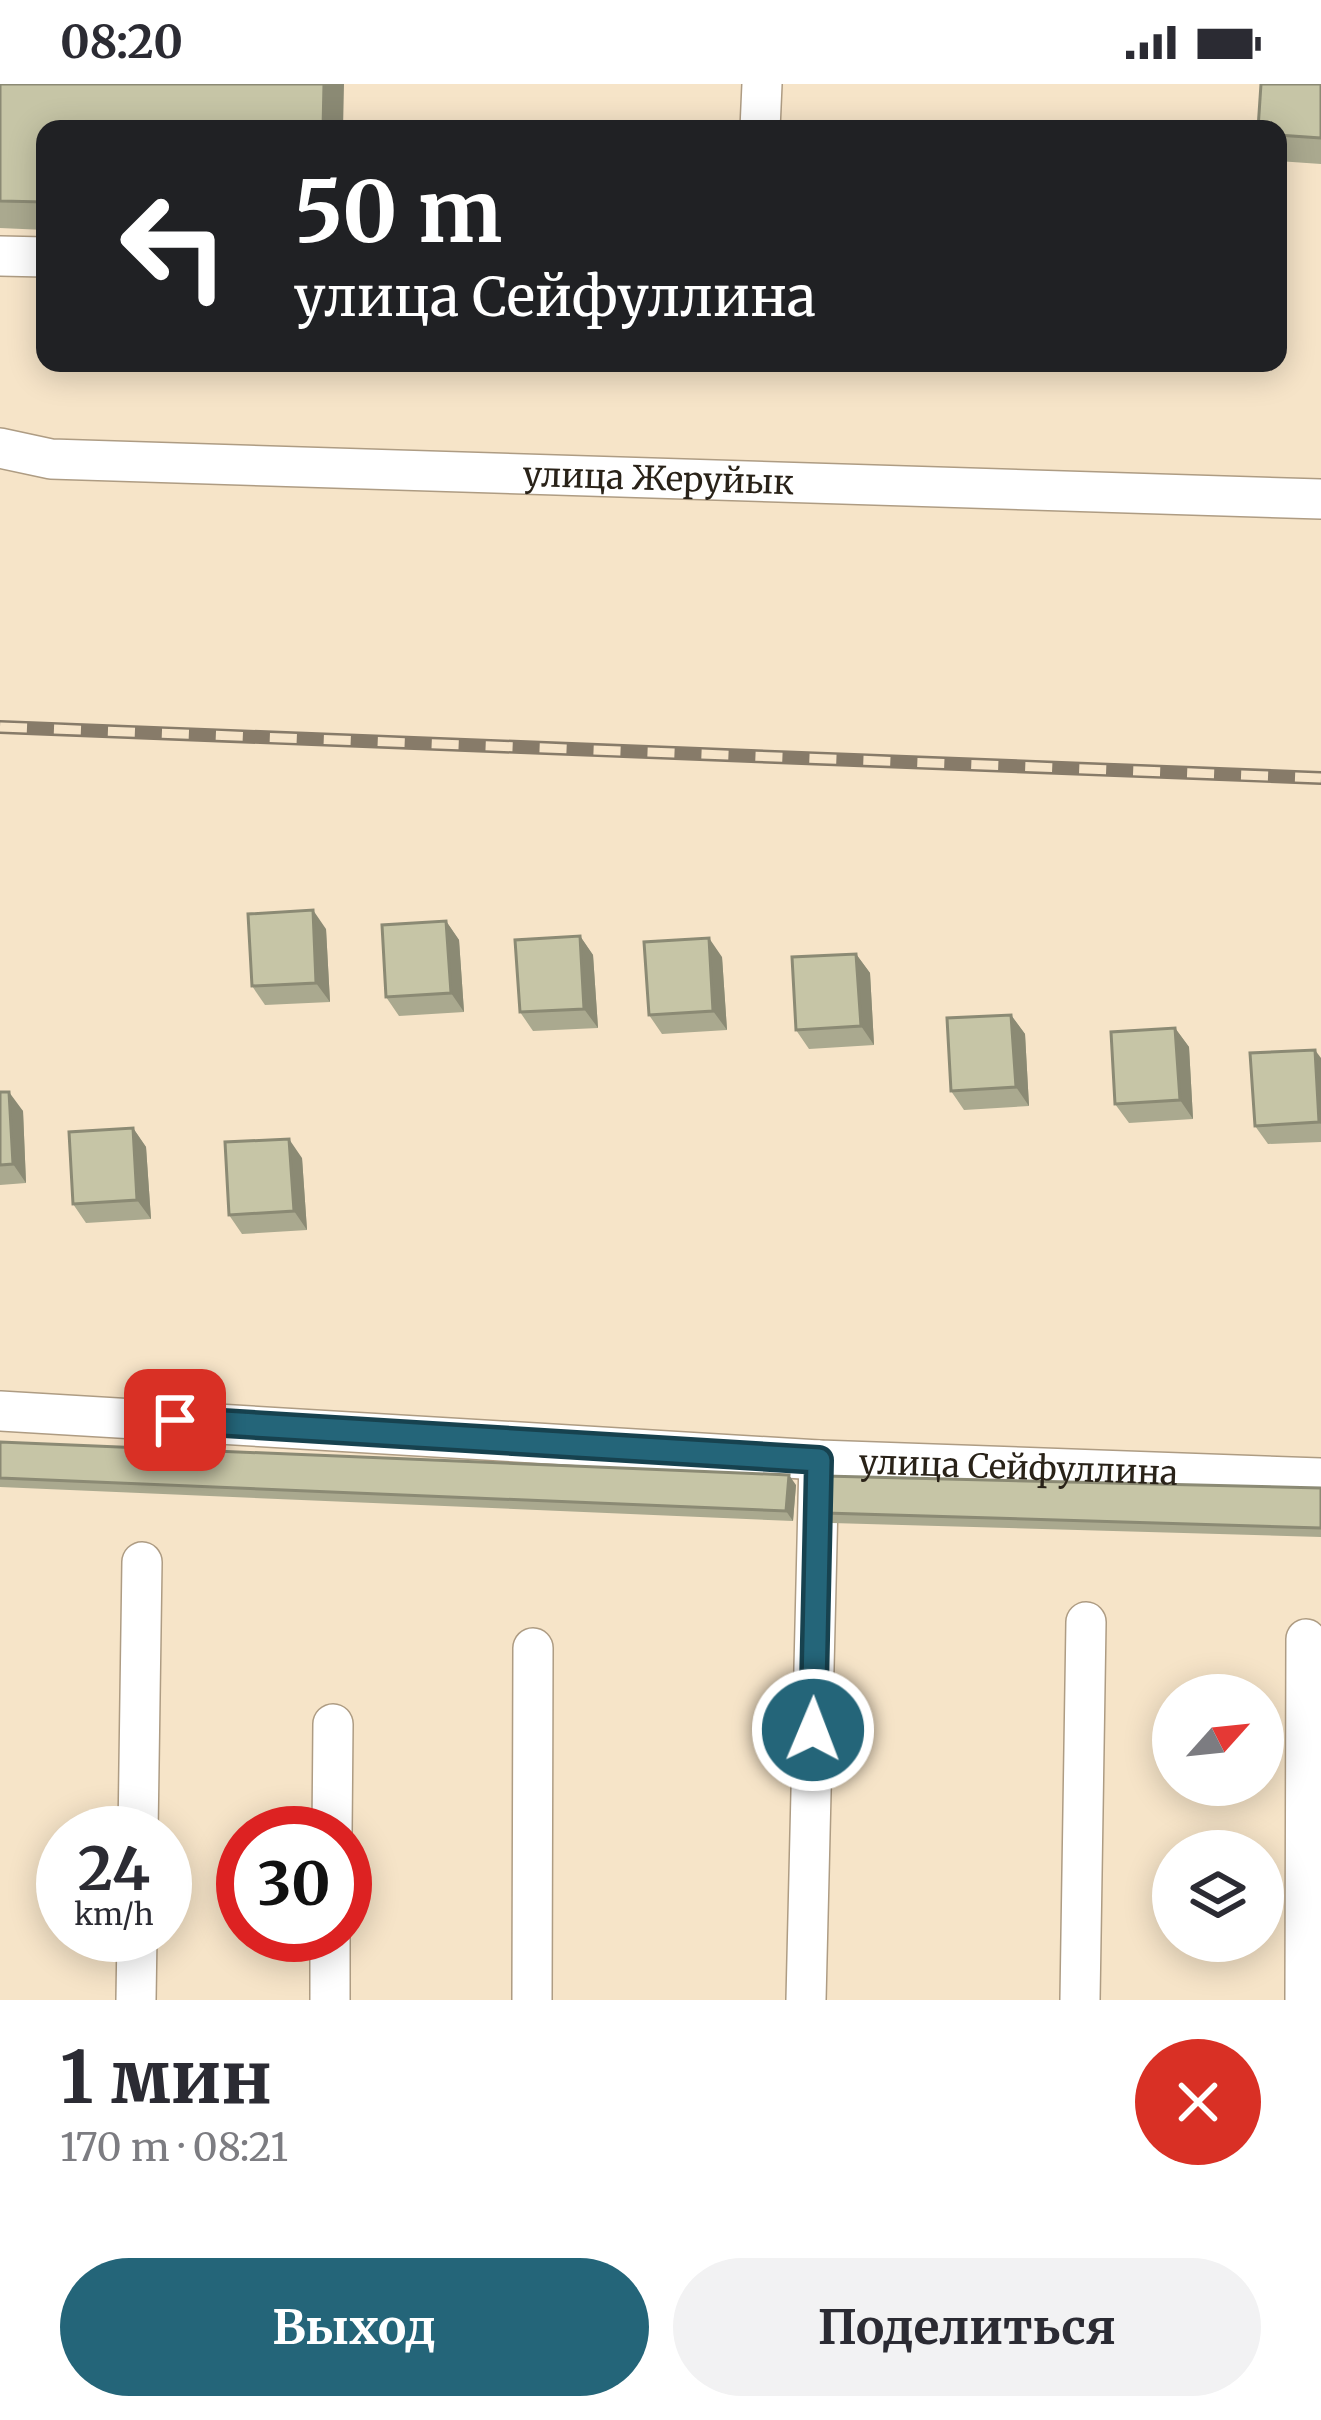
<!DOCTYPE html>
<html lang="ru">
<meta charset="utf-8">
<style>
body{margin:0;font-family:Merriweather,serif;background:#f2f2f3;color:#2b2b33;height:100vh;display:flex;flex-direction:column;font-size:45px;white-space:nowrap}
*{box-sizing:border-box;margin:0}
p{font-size:39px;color:#7c7c81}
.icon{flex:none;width:66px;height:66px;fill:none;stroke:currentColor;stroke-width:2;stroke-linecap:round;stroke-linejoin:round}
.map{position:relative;height:1916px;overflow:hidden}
.drawer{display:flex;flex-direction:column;background:#fff;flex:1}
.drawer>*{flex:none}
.hud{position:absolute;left:36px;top:36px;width:1251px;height:252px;border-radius:24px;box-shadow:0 6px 30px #0003;background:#202124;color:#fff;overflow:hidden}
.needle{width:78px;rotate:63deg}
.tools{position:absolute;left:1152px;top:1590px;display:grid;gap:24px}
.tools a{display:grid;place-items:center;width:132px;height:132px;border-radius:50%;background:#fff;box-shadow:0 6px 30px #0003;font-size:60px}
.speed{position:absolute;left:36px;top:1722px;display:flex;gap:24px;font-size:60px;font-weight:700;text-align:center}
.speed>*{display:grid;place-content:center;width:156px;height:156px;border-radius:50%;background:#fff;box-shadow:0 6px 30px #0003;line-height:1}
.speed small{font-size:30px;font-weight:400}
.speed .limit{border:18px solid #d22;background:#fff;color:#111}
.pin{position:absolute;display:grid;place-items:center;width:102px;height:102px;color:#fff;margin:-51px;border-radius:24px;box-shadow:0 6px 18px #0006}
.me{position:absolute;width:132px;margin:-66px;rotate:1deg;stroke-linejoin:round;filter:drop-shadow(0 0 9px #0008)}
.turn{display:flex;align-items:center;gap:42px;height:252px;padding:0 60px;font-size:54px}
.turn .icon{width:156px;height:156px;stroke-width:2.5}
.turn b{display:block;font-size:84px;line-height:102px}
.round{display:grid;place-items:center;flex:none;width:126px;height:126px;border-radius:63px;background:#f2f2f3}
.headline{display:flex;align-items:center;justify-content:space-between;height:204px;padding:0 60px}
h1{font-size:72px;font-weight:700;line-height:90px}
.action{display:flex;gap:24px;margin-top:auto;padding:24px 60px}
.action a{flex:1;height:138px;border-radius:72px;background:#246579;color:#fff;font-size:48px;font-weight:700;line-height:138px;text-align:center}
.action a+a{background:#f2f2f3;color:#2b2b33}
.status{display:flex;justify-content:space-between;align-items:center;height:84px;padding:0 60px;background:#fff;direction:ltr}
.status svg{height:33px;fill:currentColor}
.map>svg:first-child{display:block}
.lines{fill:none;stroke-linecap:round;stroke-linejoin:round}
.minor-casing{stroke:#ae9c83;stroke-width:42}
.minor{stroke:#fff;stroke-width:39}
.rail-casing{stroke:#877b69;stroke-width:14}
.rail{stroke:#f6e4c8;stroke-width:9;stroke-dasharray:27;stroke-linecap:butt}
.wall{fill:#aaa98f}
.shaded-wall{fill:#8b8a74}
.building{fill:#c6c5a6;stroke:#8b8a74;stroke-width:3}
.route-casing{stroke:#17424f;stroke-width:30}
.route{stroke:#246579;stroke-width:21}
.labels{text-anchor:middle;stroke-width:12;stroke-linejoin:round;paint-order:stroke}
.street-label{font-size:33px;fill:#292218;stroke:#f6e4c8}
</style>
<div class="status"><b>08:20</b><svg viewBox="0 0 49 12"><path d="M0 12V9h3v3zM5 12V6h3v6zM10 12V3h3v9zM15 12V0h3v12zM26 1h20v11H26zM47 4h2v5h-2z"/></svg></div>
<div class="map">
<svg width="1321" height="1916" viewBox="0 0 1321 1916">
<rect width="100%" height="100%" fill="#f6e4c8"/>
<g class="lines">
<g class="minor-casing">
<g id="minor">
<path d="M 760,45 L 762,0"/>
<path d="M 0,172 L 45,173"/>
<path id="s1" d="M 0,364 L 51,375 L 1321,415"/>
<path id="s2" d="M 0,1327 L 819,1376 L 1321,1394"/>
<path d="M 138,1749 L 142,1478"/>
<path d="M 332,1749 L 333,1640"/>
<path d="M 136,1916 L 137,1851"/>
<path d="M 330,1916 L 330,1851"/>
<path d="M 532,1916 L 533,1564"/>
<path d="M 806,1916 L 819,1376"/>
<path d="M 1080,1916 L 1086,1538"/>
<path d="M 1305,1916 L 1306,1555"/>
</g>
</g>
<use href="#minor" class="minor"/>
<g class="rail-casing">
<path id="rail" d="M 0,643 L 1321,694"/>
</g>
<use href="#rail" class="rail"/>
</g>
<path class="wall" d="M 0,0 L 45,45 L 45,146 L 0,144 Z
M 1321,0 L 1321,80 L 1278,77 L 1278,45 Z
M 446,837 L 459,856 L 464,928 L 399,932 L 386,913 Z
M 326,845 L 330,918 L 265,921 L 252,902 Z
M 580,852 L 593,871 L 598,944 L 533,947 L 520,928 Z
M 856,870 L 870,889 L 874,961 L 809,965 L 796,946 Z
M 722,873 L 727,946 L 662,950 L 649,931 Z
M 1011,931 L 1025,950 L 1029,1022 L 964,1026 L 951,1007 Z
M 1175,944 L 1189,963 L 1193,1035 L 1129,1039 L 1115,1020 Z
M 1321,974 L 1321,1058 L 1268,1060 L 1255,1042 Z
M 0,1008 L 23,1027 L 26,1099 L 0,1101 Z
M 133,1044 L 146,1063 L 151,1135 L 86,1139 L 73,1120 Z
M 302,1074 L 307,1146 L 242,1150 L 229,1131 Z
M 0,1358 L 796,1401 L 793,1437 L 0,1403 Z
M 1321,1404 L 1321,1453 L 832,1439 L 825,1429 Z"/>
<path class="shaded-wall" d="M 324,0 L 344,0 L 343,45 L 323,45 Z
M 313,826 L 326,845 L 330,918 L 316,899 Z
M 446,837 L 459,856 L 464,928 L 451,909 Z
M 580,852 L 593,871 L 598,944 L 584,925 Z
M 709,854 L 722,873 L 727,946 L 713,927 Z
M 856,870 L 870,889 L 874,961 L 861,942 Z
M 1011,931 L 1025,950 L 1029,1022 L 1016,1003 Z
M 1175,944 L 1189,963 L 1193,1035 L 1180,1016 Z
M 1315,966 L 1321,974 L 1321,1040 L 1319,1038 Z
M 9,1008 L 23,1027 L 26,1099 L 13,1080 Z
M 133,1044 L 146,1063 L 151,1135 L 137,1116 Z
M 289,1055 L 302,1074 L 307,1146 L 294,1127 Z
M 789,1391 L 796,1401 L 793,1437 L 786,1427 Z"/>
<path class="building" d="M 0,0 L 324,0 L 323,45 L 45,45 L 45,118 L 0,117 Z
M 1261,0 L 1321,0 L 1321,54 L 1278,51 L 1278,45 L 1258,45 Z
M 313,826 L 316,899 L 252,902 L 248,830 Z
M 446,837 L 451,909 L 386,913 L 382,841 Z
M 580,852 L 584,925 L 520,928 L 515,856 Z
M 709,854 L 713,927 L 649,931 L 644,858 Z
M 856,870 L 861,942 L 796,946 L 792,873 Z
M 1011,931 L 1016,1003 L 951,1007 L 947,934 Z
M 1175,944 L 1180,1016 L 1115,1020 L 1111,948 Z
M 1315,966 L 1319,1038 L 1255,1042 L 1250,969 Z
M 0,1008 L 9,1008 L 13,1080 L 0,1081 Z
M 133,1044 L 137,1116 L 73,1120 L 69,1048 Z
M 289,1055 L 294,1127 L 229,1131 L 225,1058 Z
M 0,1358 L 789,1391 L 786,1427 L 0,1394 Z
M 824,1392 L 1321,1404 L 1321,1444 L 825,1429 Z"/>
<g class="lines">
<g class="route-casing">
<path id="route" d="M 175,1336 L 819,1376 L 813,1646"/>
</g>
<use href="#route" class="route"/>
</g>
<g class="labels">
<g class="street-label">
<text dy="12" stroke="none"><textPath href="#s1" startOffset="660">улица Жеруйык</textPath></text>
<text dy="12" stroke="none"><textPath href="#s2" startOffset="1020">улица Сейфуллина</textPath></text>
</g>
</g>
</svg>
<div class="tools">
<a><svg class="needle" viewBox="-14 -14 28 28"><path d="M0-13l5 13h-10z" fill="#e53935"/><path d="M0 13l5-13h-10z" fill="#7c7c81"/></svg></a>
<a><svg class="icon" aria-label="layers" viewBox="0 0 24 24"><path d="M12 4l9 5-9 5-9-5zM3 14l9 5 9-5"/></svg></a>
</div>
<div class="speed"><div>24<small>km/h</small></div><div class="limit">30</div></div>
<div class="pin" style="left:175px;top:1336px;background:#d93025"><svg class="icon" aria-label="arrive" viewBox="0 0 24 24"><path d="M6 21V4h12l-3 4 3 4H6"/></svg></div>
<svg class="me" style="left:813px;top:1646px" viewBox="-20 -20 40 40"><circle r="17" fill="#246579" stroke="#fff" stroke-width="3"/><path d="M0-11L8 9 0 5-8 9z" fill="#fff"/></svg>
<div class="hud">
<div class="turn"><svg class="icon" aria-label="left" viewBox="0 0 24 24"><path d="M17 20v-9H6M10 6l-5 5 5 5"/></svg><div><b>50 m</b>улица Сейфуллина</div></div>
</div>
</div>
<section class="drawer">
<div class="headline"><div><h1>1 мин</h1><p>170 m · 08:21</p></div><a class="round" style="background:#d93025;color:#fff"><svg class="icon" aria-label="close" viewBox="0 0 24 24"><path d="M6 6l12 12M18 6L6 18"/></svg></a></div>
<div class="action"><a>Выход</a><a>Поделиться</a></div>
</section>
